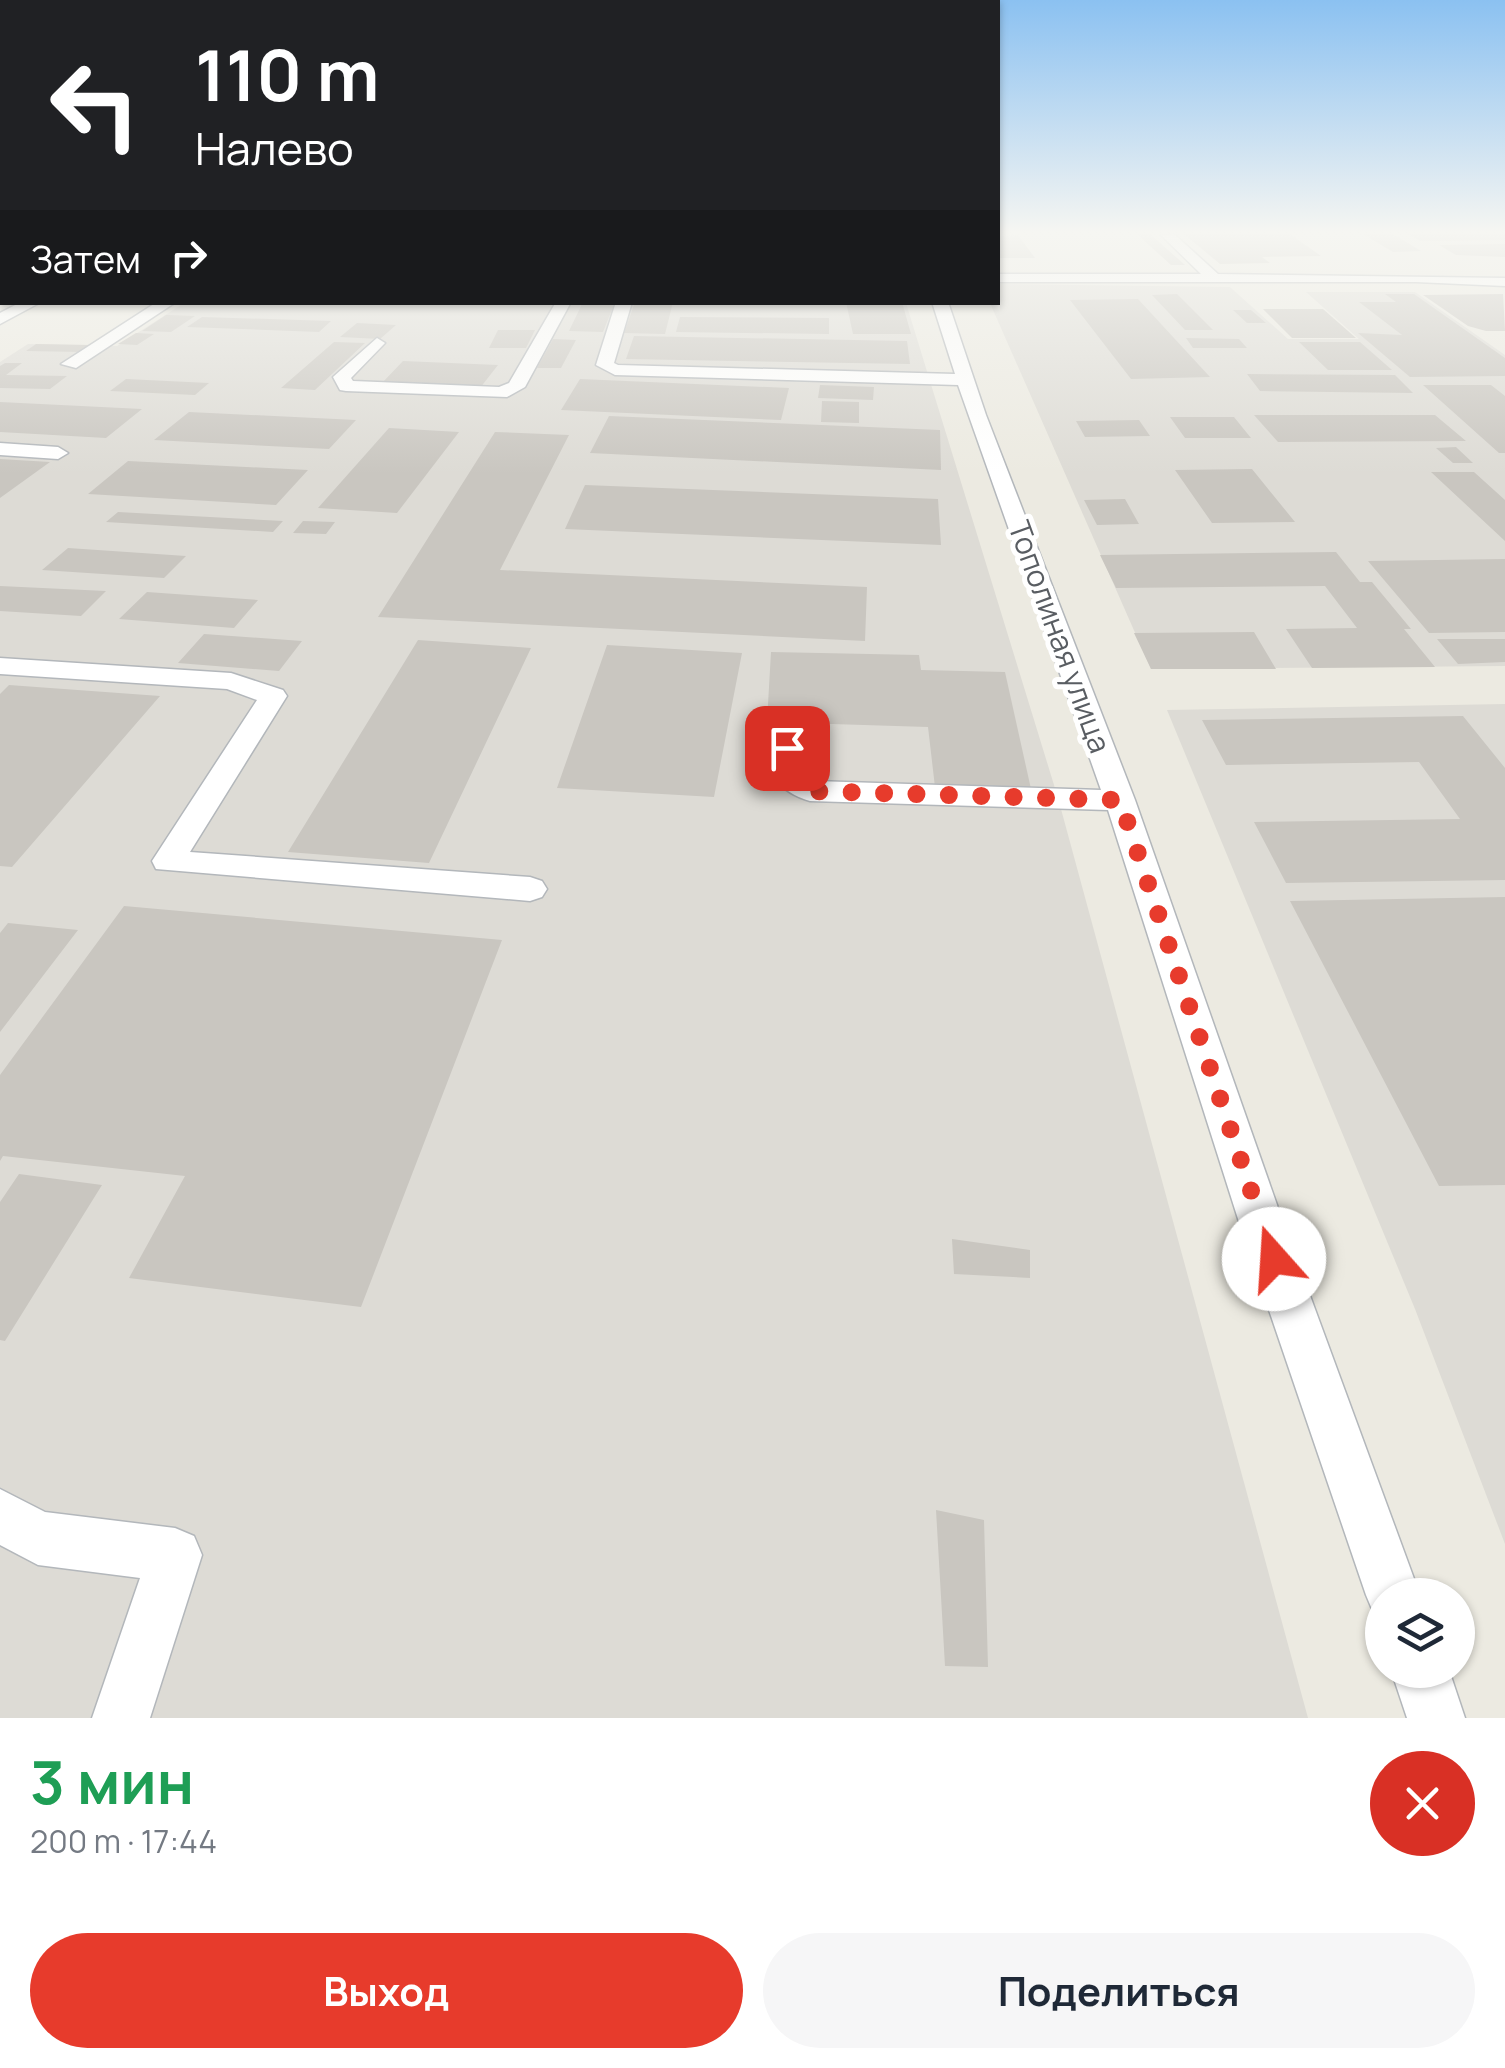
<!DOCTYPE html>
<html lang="ru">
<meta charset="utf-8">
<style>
body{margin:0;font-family:Manrope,sans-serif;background:#f6f6f7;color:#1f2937;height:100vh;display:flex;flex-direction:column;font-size:38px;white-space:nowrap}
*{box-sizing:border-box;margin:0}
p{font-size:32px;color:#747a83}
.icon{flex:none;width:55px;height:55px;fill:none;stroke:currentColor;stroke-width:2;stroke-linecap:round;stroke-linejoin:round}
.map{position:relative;height:1718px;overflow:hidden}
.details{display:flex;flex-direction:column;background:#fff;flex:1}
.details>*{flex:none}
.hud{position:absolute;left:0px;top:0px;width:1000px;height:305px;box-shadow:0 2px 8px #0004;background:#202124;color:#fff;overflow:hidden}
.fabs{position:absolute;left:1365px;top:1578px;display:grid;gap:20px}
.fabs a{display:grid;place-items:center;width:110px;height:110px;border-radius:50%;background:#fff;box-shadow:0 2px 8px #0004;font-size:50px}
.pin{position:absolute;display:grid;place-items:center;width:85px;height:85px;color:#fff;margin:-42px;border-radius:20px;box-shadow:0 5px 15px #0006}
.me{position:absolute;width:110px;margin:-55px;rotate:341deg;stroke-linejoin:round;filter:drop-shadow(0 0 8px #0008)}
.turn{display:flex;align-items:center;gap:35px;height:210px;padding:0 30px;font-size:45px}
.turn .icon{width:130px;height:130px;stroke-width:2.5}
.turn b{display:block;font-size:70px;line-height:85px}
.then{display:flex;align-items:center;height:95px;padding:0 30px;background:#0003;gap:20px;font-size:38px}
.round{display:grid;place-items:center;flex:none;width:105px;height:105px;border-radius:52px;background:#f6f6f7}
.headline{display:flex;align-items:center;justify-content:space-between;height:170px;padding:0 30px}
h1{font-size:60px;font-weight:700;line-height:75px;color:#1e9e55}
.primary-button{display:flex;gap:20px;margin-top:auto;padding:20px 30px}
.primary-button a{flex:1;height:115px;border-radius:60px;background:#e73b2c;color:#fff;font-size:40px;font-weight:700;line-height:115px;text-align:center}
.primary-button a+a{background:#f6f6f7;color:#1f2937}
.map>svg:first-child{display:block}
.industrial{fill:#dddbd5}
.building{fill:#c9c6c0}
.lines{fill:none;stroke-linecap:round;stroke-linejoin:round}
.minor-casing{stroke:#b3b7bb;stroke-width:3}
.major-casing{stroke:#f0c656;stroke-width:45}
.minor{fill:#fff;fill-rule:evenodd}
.major{stroke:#fef0a4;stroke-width:42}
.route{stroke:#e73b2c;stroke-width:18;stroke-dasharray:0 32.4}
.labels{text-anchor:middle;stroke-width:10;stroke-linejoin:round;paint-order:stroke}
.street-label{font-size:30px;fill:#595d62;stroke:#fff}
</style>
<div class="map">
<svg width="1505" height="1718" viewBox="0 0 1505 1718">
<rect width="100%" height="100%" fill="#eceae1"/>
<path class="industrial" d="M 998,284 L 1230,287 L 1288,339 L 1359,339 L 1306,292 L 1415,292 L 1505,355 L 1505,666 L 1151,669 L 990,303 L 998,302 Z
M 184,303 L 906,303 L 1058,798 L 1308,1718 L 0,1718 L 0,362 L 28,344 L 117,346 Z
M 1505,704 L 1505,1544 L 1415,1309 L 1167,710 Z"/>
<path class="building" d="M 1137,234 L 1150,234 L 1185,265 L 1171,265 Z
M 1184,234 L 1290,234 L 1321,256 L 1262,257 L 1270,263 L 1220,264 Z
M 1363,234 L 1393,234 L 1421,251 L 1393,252 Z
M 1408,234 L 1505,234 L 1505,240 L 1420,241 Z
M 1018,235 L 1035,258 L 998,258 L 998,236 Z
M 1505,244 L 1505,257 L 1456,255 L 1439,245 Z
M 1177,294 L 1213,330 L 1185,330 L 1152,295 Z
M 1385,294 L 1414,294 L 1505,358 L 1505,376 L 1410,377 L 1358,333 L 1402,335 L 1359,302 L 1396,302 Z
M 1503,294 L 1505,331 L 1486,331 L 1468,326 L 1423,295 Z
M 1138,299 L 1210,377 L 1131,379 L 1070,300 Z
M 583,302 L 615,302 L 603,332 L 569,331 Z
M 635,302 L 673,302 L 665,334 L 624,333 Z
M 846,302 L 902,302 L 911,334 L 853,334 Z
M 1263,309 L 1323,309 L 1356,338 L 1292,338 Z
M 1233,310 L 1251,310 L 1266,323 L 1247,323 Z
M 166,315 L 195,316 L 171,332 L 142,331 Z
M 202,317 L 331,321 L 319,332 L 187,327 Z
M 680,317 L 829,318 L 829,334 L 676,332 Z
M 357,323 L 396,325 L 380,339 L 340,337 Z
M 498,330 L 535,330 L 526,348 L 489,348 Z
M 136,333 L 154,334 L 137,345 L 118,344 Z
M 634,336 L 907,341 L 910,364 L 626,359 Z
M 1186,338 L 1239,339 L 1247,348 L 1193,348 Z
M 553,339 L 576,340 L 561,368 L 537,368 Z
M 334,342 L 365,343 L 315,390 L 281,388 Z
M 1299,342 L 1360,342 L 1392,370 L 1328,370 Z
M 36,344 L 92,345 L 82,352 L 26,351 Z
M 403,361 L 498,365 L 480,388 L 381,384 Z
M 5,363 L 22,363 L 6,375 L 67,376 L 50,389 L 0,388 L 0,366 Z
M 1247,374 L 1395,375 L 1413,393 L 1260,391 Z
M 126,379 L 209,383 L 195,395 L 110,391 Z
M 580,379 L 789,388 L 781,420 L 561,410 Z
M 820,385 L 874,387 L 873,400 L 818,398 Z
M 1423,385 L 1491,385 L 1505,396 L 1505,453 L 1499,453 Z
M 822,401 L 859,402 L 859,423 L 821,422 Z
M 0,402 L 142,409 L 106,438 L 0,432 Z
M 189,412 L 356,420 L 329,449 L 154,440 Z
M 1254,415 L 1435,415 L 1466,441 L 1278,442 Z
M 609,416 L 940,430 L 941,470 L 590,453 Z
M 1170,417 L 1234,417 L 1251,438 L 1185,438 Z
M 1139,420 L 1150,436 L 1085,437 L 1076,421 Z
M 389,428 L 459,432 L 397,513 L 318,508 Z
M 495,432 L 569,435 L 500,570 L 867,587 L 865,641 L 378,617 Z
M 1456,447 L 1473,463 L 1453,463 L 1436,448 Z
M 0,459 L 50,462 L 0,498 Z
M 128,461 L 308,470 L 276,505 L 88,494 Z
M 1252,469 L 1295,522 L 1212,523 L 1175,470 Z
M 1431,472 L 1474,472 L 1505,500 L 1505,541 Z
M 585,485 L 938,499 L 941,545 L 565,529 Z
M 1125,499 L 1139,524 L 1097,525 L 1084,500 Z
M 118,512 L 283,521 L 273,532 L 106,522 Z
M 303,521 L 335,522 L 326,534 L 293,533 Z
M 68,548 L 186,556 L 164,578 L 42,570 Z
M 1336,552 L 1360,582 L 1372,582 L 1411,629 L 1404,629 L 1435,667 L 1312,668 L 1286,629 L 1357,628 L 1325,586 L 1116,588 L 1100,555 Z
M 1505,559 L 1505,632 L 1429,633 L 1368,561 Z
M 0,586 L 106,591 L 81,616 L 0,611 Z
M 147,592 L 258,600 L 234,628 L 119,619 Z
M 1254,632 L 1276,669 L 1151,669 L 1134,633 Z
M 204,634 L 302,641 L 279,671 L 178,663 Z
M 1437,639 L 1505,639 L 1505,662 L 1458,664 Z
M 418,640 L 531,648 L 429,863 L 288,852 Z
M 607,645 L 742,653 L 714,797 L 557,788 Z
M 771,652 L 919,655 L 921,670 L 1005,672 L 1031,789 L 935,787 L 928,727 L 767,722 Z
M 9,685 L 160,696 L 12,867 L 0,866 L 0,694 Z
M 1463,716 L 1505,768 L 1505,880 L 1286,883 L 1254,822 L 1460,819 L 1419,762 L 1226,765 L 1202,720 Z
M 1505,897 L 1505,1185 L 1439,1186 L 1290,901 Z
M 124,906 L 502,940 L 361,1307 L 129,1278 L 185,1176 L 3,1156 L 0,1161 L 0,1075 Z
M 8,923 L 78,930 L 0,1032 L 0,933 Z
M 19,1174 L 102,1185 L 5,1341 L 0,1340 L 0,1202 Z
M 952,1239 L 1030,1250 L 1030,1278 L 954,1274 Z
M 936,1510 L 984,1520 L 988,1667 L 945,1666 Z"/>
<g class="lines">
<g class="minor-casing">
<path id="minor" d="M 1174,234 L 1218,274 L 1505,278 L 1505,286 L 1416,282 L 998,282 L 998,274 L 1201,274 L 1161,235 Z
M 21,302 L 41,302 L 0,324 L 0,313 Z
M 157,302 L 176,302 L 76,368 L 61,364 Z
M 556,302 L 571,302 L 525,387 L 507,397 L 346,391 L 340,390 L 333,377 L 377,338 L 385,343 L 351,378 L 353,381 L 499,387 L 509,383 Z
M 616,302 L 632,302 L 614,363 L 618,365 L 955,374 L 932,302 L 948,302 L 986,415 L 1135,800 L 1283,1222 L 1420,1595 L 1382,1595 L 1382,1618 L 1374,1614 L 1366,1595 L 1239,1222 L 1108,810 L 810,801 C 781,793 761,772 777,742 L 797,742 L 805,776 L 815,781 L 1101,790 L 958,385 L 615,375 L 596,365 Z
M 0,443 L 58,447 L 68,453 L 58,459 L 0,455 Z
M 0,658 L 231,673 L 283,690 L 287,696 L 190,852 L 530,877 L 542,881 L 547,889 L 542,897 L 530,901 L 156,869 L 152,861 L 257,700 L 227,689 L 0,674 Z
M 0,1489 L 45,1512 L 175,1528 L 194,1536 L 202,1555 L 150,1718 L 92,1718 L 140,1578 L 38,1565 L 0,1545 Z
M 1391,1670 L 1449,1670 L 1465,1718 L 1407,1718 Z"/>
</g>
<g class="major-casing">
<path id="major" d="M 0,241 L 2,240"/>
</g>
<use href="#minor" class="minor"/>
<use href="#major" class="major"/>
</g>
<linearGradient id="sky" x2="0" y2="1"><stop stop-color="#8bc1f1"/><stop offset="0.49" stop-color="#f6f6f2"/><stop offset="1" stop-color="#f6f6f2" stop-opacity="0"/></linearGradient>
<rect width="1505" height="474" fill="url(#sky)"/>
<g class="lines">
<path class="route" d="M 787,748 L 790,781 L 810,791 L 1120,800 L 1274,1259"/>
</g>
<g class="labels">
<g class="street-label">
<text transform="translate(1059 637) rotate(70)" y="10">Тополиная улица</text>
</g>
</g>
</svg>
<div class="fabs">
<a><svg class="icon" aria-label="layers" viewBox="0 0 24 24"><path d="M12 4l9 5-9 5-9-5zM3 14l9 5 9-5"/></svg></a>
</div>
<div class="pin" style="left:787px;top:748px;background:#d93025"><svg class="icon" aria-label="arrive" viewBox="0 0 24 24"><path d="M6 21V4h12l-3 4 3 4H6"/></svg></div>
<svg class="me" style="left:1274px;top:1259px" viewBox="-20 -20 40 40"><circle r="19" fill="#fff"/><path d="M0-13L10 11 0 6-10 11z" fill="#e73b2c"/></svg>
<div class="hud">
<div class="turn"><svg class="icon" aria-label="left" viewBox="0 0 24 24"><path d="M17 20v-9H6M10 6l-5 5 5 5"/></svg><div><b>110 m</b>Налево</div></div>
<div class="then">Затем<svg class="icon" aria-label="right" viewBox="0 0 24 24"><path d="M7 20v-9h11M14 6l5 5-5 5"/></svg></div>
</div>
</div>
<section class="details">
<div class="headline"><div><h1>3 мин</h1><p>200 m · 17:44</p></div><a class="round" style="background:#d93025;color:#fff"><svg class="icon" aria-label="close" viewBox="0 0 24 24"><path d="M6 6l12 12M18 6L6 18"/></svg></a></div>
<div class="primary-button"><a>Выход</a><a>Поделиться</a></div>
</section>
